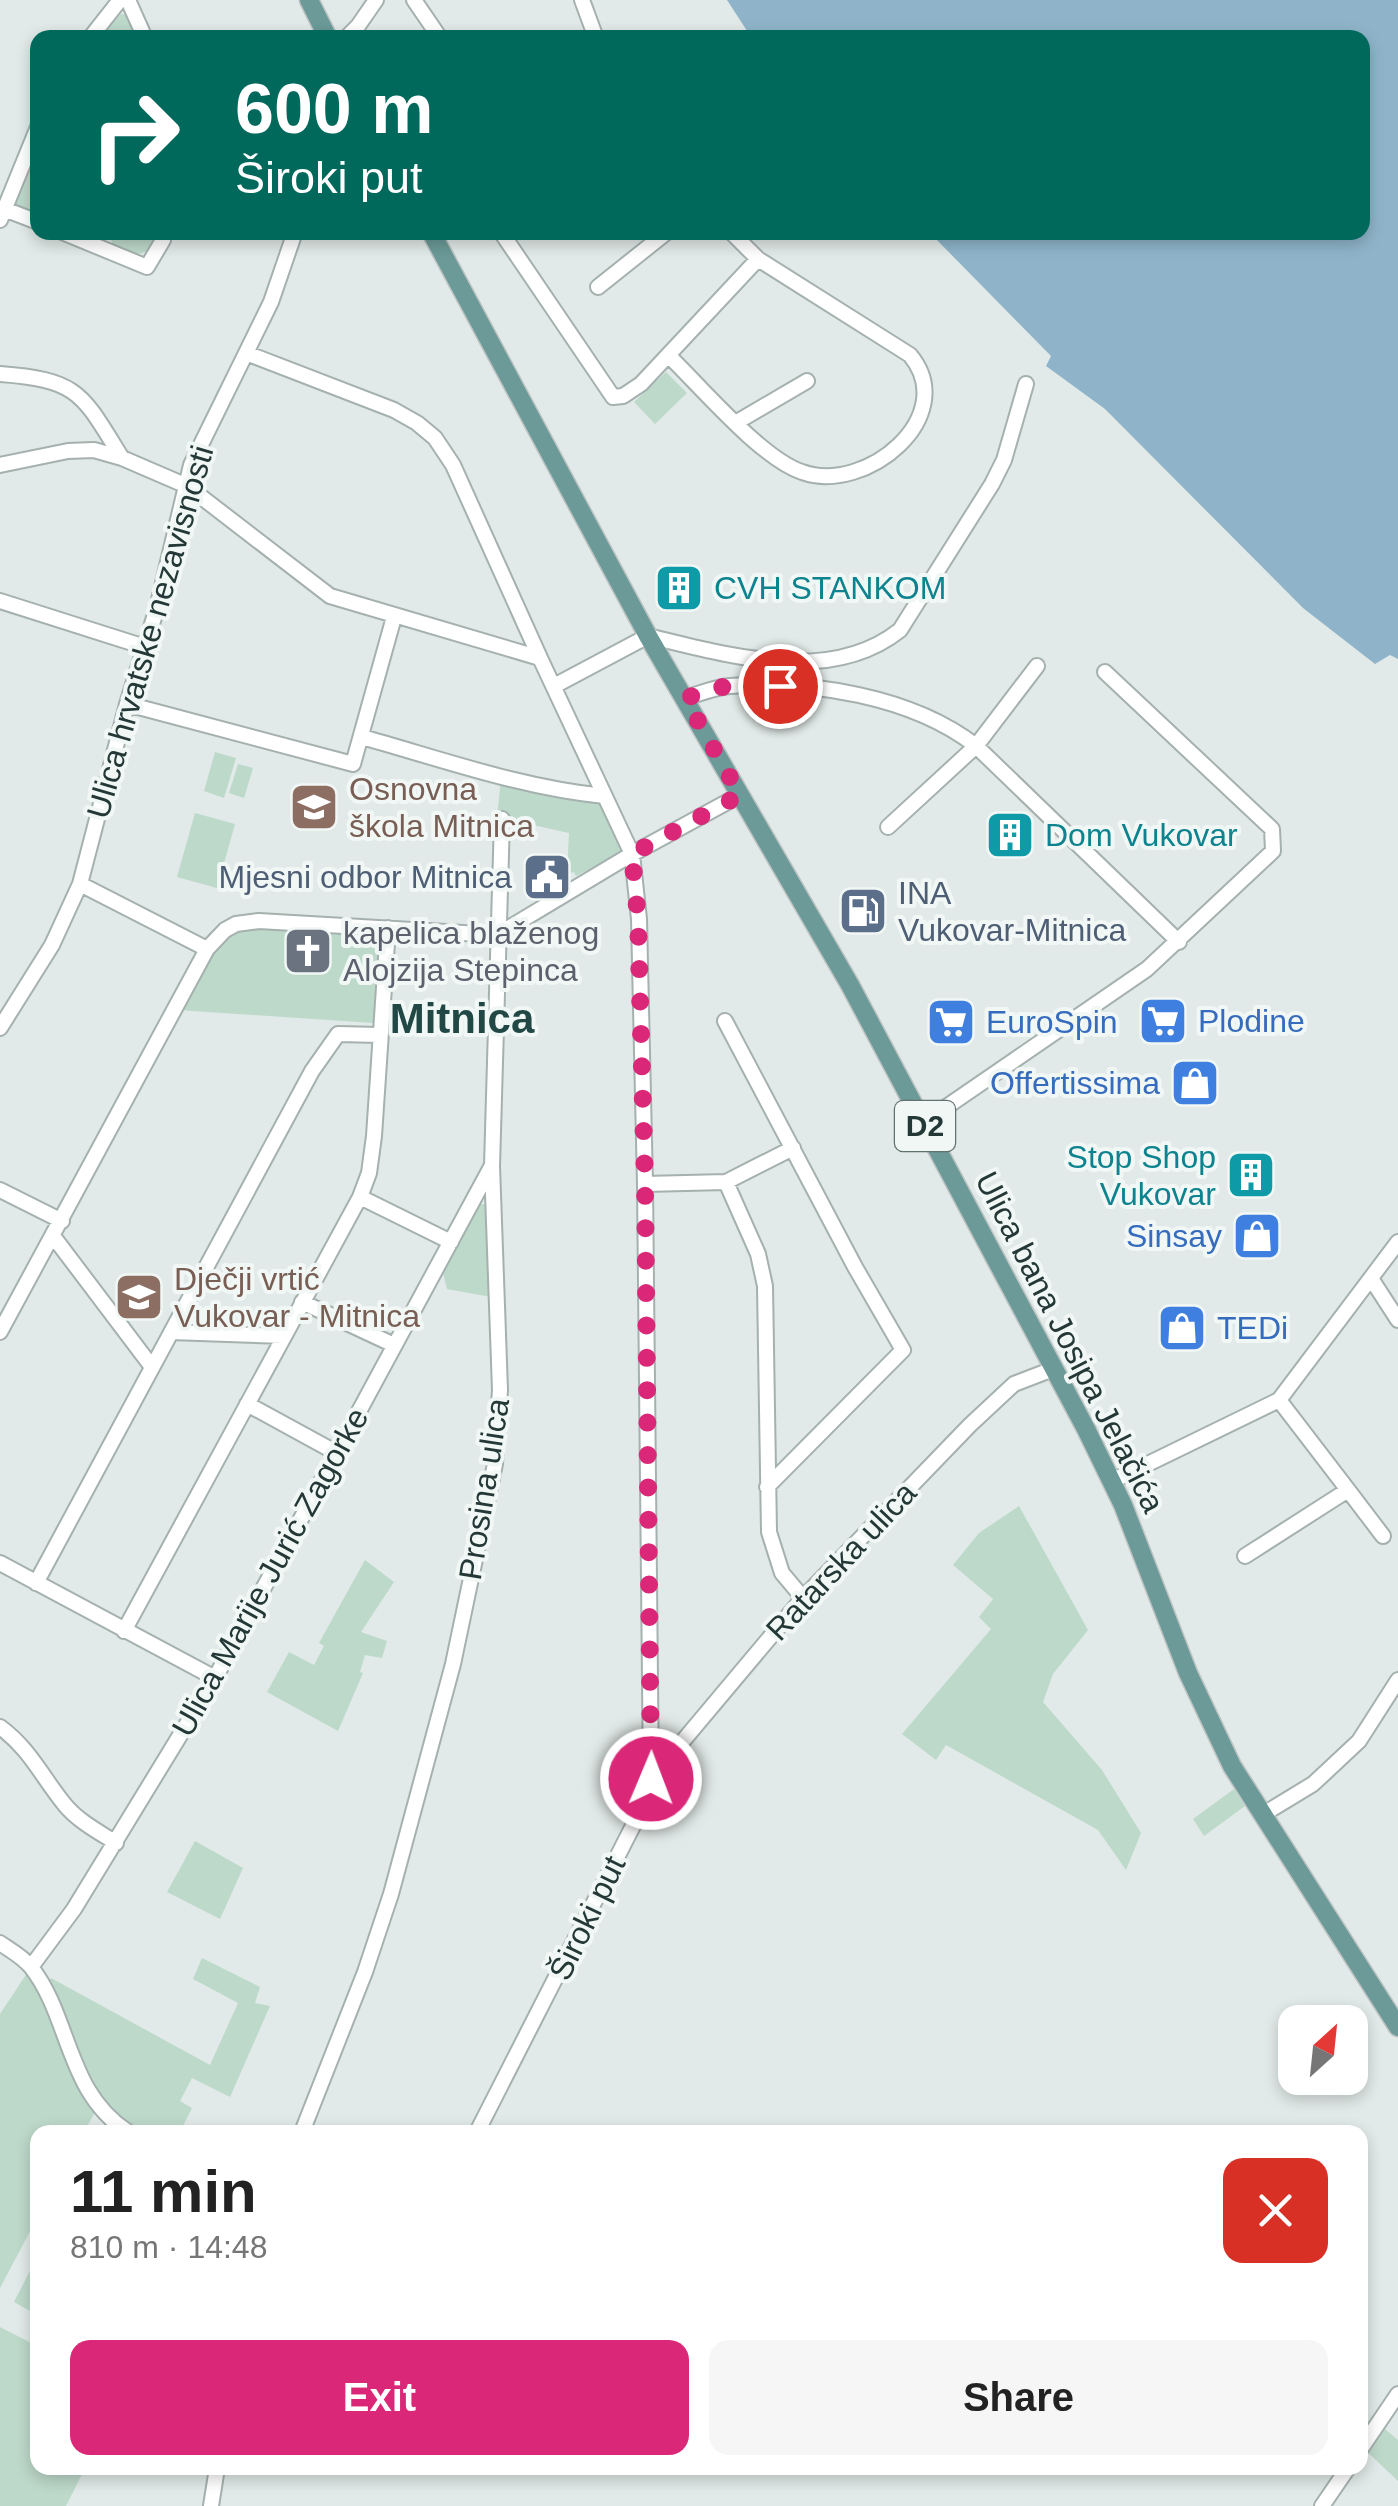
<!DOCTYPE html>
<meta charset="utf-8">
<style>
body{margin:0;font-family:Helvetica,sans-serif;background:#f6f6f6;color:#222;height:100vh;display:flex;flex-direction:column;font-size:38px;white-space:nowrap}
*{box-sizing:border-box;margin:0}
p{font-size:32px;color:#767676}
.icon{flex:none;width:55px;height:55px;fill:none;stroke:currentColor;stroke-width:2;stroke-linecap:round;stroke-linejoin:round}
.map{position:relative;flex:1;overflow:hidden}
.side{position:absolute;left:30px;top:2125px;width:1338px;height:350px;display:flex;flex-direction:column;background:#fff;border-radius:20px;box-shadow:0 5px 15px #0003}
.side>*{flex:none}
.banner{position:absolute;left:30px;top:30px;width:1340px;height:210px;border-radius:20px;box-shadow:0 5px 15px #0003;background:#00695c;color:#fff;overflow:hidden}
.needle{width:65px;rotate:27deg}
.controls{position:absolute;left:1278px;top:2005px;display:grid;gap:20px}
.controls a{display:grid;place-items:center;width:90px;height:90px;border-radius:20px;background:#fff;box-shadow:0 5px 15px #0003;font-size:50px}
.pin{position:absolute;display:grid;place-items:center;width:85px;height:85px;color:#fff;margin:-42px;border:5px solid #fff;border-radius:50%;box-shadow:0 2px 10px #0007}
.me{position:absolute;width:110px;margin:-55px;rotate:1deg;stroke-linejoin:round;filter:drop-shadow(0 0 8px #0008)}
.turn{display:flex;align-items:center;gap:35px;height:210px;padding:0 40px;font-size:45px}
.turn .icon{width:130px;height:130px;stroke-width:2.5}
.turn b{display:block;font-size:70px;line-height:85px}
.round{display:grid;place-items:center;flex:none;width:105px;height:105px;border-radius:20px;background:#f6f6f6}
.overview{display:flex;align-items:center;justify-content:space-between;height:170px;padding:0 40px}
h1{font-size:60px;font-weight:800;line-height:75px}
.action{display:flex;gap:20px;margin-top:auto;padding:20px 40px}
.action a{flex:1;height:115px;border-radius:20px;background:#db2777;color:#fff;font-size:40px;font-weight:800;line-height:115px;text-align:center}
.action a+a{background:#f6f6f6;color:#222}
.map>svg:first-child{display:block}
.green{fill:#bdd9ca}
.water{fill:#8fb4c9}
.lines{fill:none;stroke-linecap:round;stroke-linejoin:round}
.minor-casing{stroke:#a5b1af;stroke-width:18}
.major-casing{stroke:#bdc4c3;stroke-width:21}
.minor{stroke:#fff;stroke-width:14}
.major{stroke:#6b9a98;stroke-width:18}
.route{stroke:#db2777;stroke-width:18;stroke-dasharray:0 32.4}
.labels{text-anchor:middle;stroke-width:8;stroke-linejoin:round;paint-order:stroke}
.shield{fill:#f1f7f5;stroke:#627270;stroke-width:2.5}
.shield-label{font-size:30px;font-weight:bold;fill:#243937}
.culture-label{font-size:32px;fill:#0d838f;stroke:#f1f7f5;text-anchor:start}
.street-label{font-size:32px;fill:#243937;stroke:#f1f7f5}
.education-label{font-size:32px;fill:#785e54;stroke:#f1f7f5;text-anchor:start}
.service-label{font-size:32px;fill:#4e5e75;stroke:#f1f7f5;text-anchor:end}
.worship-label{font-size:32px;fill:#5b616d;stroke:#f1f7f5;text-anchor:start}
.shop-label{font-size:32px;fill:#366cbe;stroke:#f1f7f5;text-anchor:start}
.district-label{font-size:42px;font-weight:bold;fill:#224846;stroke:#f1f7f5}
</style>
<div class="map">
<svg width="1398" height="2506" viewBox="0 0 1398 2506">
<rect width="100%" height="100%" fill="#e1eae8"/>
<path class="green" d="M 121,14 L 128,15 L 140,38 L 97,38 Z
M 37,161 L 37,219 L 18,211 L 13,197 L 29,164 Z
M 96,233 L 164,233 C 150,255 139,258 114,250 L 111,239 Z
M 666,372 L 687,393 L 655,424 L 634,402 Z
M 215,752 L 236,758 L 224,798 L 204,791 Z
M 238,764 L 253,768 L 244,798 L 229,793 Z
M 501,779 L 599,799 L 621,849 L 619,854 L 576,876 L 574,872 L 567,874 L 569,833 L 497,817 Z
M 195,813 L 235,824 L 217,888 L 177,877 Z
M 238,926 L 382,933 L 378,1019 L 374,1023 L 178,1010 L 214,944 Z
M 477,1202 L 488,1206 L 491,1297 L 447,1289 L 442,1269 Z
M 1019,1506 L 1088,1630 L 1053,1674 L 1043,1702 L 1102,1770 L 1141,1833 L 1126,1870 L 1098,1830 L 946,1745 L 936,1760 L 902,1734 L 991,1629 L 979,1617 L 993,1599 L 953,1565 L 979,1533 Z
M 365,1560 L 394,1582 L 361,1632 L 387,1641 L 382,1658 L 365,1655 L 360,1672 L 363,1673 L 338,1731 L 267,1692 L 289,1652 L 314,1665 L 324,1646 L 319,1643 Z
M 1234,1789 L 1245,1806 L 1204,1836 L 1193,1819 Z
M 195,1841 L 243,1868 L 220,1919 L 167,1892 Z
M 202,1958 L 260,1987 L 255,2003 L 270,2006 L 230,2097 L 192,2078 L 180,2101 L 192,2108 L 180,2132 L 128,2132 L 99,2105 L 84,2132 L 38,2132 L 37,2218 L 0,2288 L 0,2014 L 31,1967 L 45,1991 L 51,1978 L 210,2065 L 238,2003 L 193,1979 Z
M 37,2257 L 37,2315 L 14,2302 Z
M 0,2327 L 37,2346 L 38,2468 L 85,2468 L 66,2506 L 0,2506 Z
M 1378,2423 L 1398,2440 L 1398,2481 L 1362,2447 Z"/>
<path class="water" d="M 727,0 L 1398,0 L 1398,659 L 1390,655 L 1375,664 L 1303,608 L 1105,409 L 1046,366 L 1051,356 L 930,233 L 1362,232 L 1362,38 L 751,37 Z"/>
<g class="lines">
<g class="minor-casing">
<path id="minor" d="M 128,0 L 145,38
M 414,0 L 440,38
M 582,0 L 596,38
M 90,38 L 120,0
M 346,38 L 358,26 L 376,0
M 4,209 L 38,222
M 0,220 L 38,127
M 62,232 L 147,267 L 163,240
M 501,232 L 613,397 L 623,396 L 641,384 L 758,259
M 598,287 L 667,232
M 246,353 L 394,410 L 417,423 L 435,438 L 453,465 L 540,658
M 669,356 C 702,388 762,459 802,472 C 866,495 961,416 910,355 L 758,259 L 731,232
M 0,374 C 80,380 82,394 122,458
M 737,422 L 807,381
M 0,465 L 68,451 L 94,450 L 122,458 L 187,486 L 330,596 L 540,658 L 632,854 L 497,935 L 259,921 L 236,924 L 225,930 L 207,949 L 0,1332
M 0,601 L 145,647
M 554,686 L 648,636 C 727,655 830,686 900,630 L 992,484 L 1004,460 L 1026,384
M 685,698 C 699,694 715,687 730,686 C 809,680 912,696 976,746 L 1179,942
M 127,704 L 353,764 L 394,617
M 362,737 C 441,759 522,788 604,796
M 888,827 L 976,746 L 1037,666
M 80,884 L 207,949
M 725,1021 L 855,1267 L 903,1350 L 767,1487
M 0,1028 L 52,945 L 80,884 L 127,704 L 157,608 L 191,465 L 271,302 L 295,232
M 923,1123 L 1147,969 L 1273,851 L 1272,829 L 1105,672
M 726,1182 L 758,1254 L 765,1286 L 769,1532 L 782,1573 L 803,1598
M 645,1184 L 726,1182 L 793,1148
M 0,1190 L 62,1221
M 360,1197 L 451,1242
M 53,1236 L 152,1367
M 1372,1280 L 1398,1320
M 302,1302 L 394,1345
M 171,1332 L 284,1336
M 247,1404 L 335,1452
M 1111,1478 L 1121,1477 L 1279,1400 L 1398,1242
M 1348,1490 L 1383,1536
M 1245,1556 L 1348,1490 L 1279,1400
M 0,1563 L 215,1678
M 36,1583 L 312,1071 L 338,1034 L 379,1035
M 124,1631 L 360,1197 L 369,1173 L 374,1136 L 388,928
M 0,1727 C 30,1749 42,1777 65,1805 C 78,1821 99,1832 116,1843
M 651,1779 L 803,1598 L 970,1425 L 1014,1384 L 1053,1369
M 1262,1815 L 1313,1784 L 1359,1741 L 1398,1680
M 0,1943 C 10,1950 23,1957 31,1967 C 71,2018 66,2092 128,2132
M 31,1967 L 74,1909 L 215,1678 L 491,1167
M 302,2132 L 365,1972 L 391,1894 L 453,1664 L 495,1464 L 500,1390 L 492,1166 L 502,819
M 477,2132 L 637,1818 L 651,1779 L 645,1184 L 639,919 L 632,854 L 740,795
M 1360,2450 L 1398,2394
M 211,2506 L 217,2468
M 1322,2506 L 1348,2468"/>
</g>
<g class="major-casing">
<path id="major" d="M 309,0 L 328,38
M 431,232 L 648,636 L 850,985 L 1086,1429 L 1123,1505 L 1188,1673 L 1232,1766 L 1398,2027"/>
</g>
<use href="#minor" class="minor"/>
<use href="#major" class="major"/>
</g>
<g class="lines">
<path class="route" d="M 651,1779 L 645,1184 L 638,919 L 632,854 L 740,795 L 685,698 L 726,686 L 780,686"/>
</g>
<defs>
<g id="building-square" transform="scale(2.5)"><rect x="-9" y="-9" width="18" height="18" rx="4" fill="#0f9aa8" stroke="#f1f7f5"/><path d="M-4-6H4V6H1V3H-1V6H-4ZM-2.5-4.3h1.7v1.8h-1.7ZM.8-4.3h1.7v1.8H.8ZM-2.5-1h1.7V.8h-1.7ZM.8-1h1.7V.8H.8Z" fill="#fff"/></g>
<g id="school-square" transform="scale(2.5)"><rect x="-9" y="-9" width="18" height="18" rx="4" fill="#8d6e63" stroke="#f1f7f5"/><path d="M0-5L7-2L0 1L-7-2ZM-4 1L0 2.5L4 1V4Q0 6-4 4Z" fill="#fff"/></g>
<g id="civic-square" transform="scale(2.5)"><rect x="-9" y="-9" width="18" height="18" rx="4" fill="#5c6f8a" stroke="#f1f7f5"/><path d="M-.6-6.5H3V-4.5H.6V-3L4-1V1h2V6H-6V1h2V-1L-.6-3ZM-1.2 2.5V6h2.4V2.5Z" fill="#fff"/></g>
<g id="fuel-square" transform="scale(2.5)"><rect x="-9" y="-9" width="18" height="18" rx="4" fill="#5c6f8a" stroke="#f1f7f5"/><path d="M-5.5-6h7V0h2V4h1.3V-2.5L3-4.5l.8-.8L6-3V5H2.5V1h-1V6h-7ZM-4.2-4.7v3.2H.2V-4.7Z" fill="#fff"/></g>
<g id="church-square" transform="scale(2.5)"><rect x="-9" y="-9" width="18" height="18" rx="4" fill="#6b7280" stroke="#f1f7f5"/><path d="M-1.2-6h2.4v3.5h3.3v2.4h-3.3V6h-2.4V-.1h-3.3v-2.4h3.3Z" fill="#fff"/></g>
<g id="supermarket-square" transform="scale(2.5)"><rect x="-9" y="-9" width="18" height="18" rx="4" fill="#3f7fe0" stroke="#f1f7f5"/><path d="M-6-5.5h2.5l.6 2H6L4.5 2H-2.5L-4.4-4H-6ZM-1.5 3.2a1.3 1.3 0 1 0 .1 0ZM3 3.2a1.3 1.3 0 1 0 .1 0Z" fill="#fff"/></g>
<g id="shop-square" transform="scale(2.5)"><rect x="-9" y="-9" width="18" height="18" rx="4" fill="#3f7fe0" stroke="#f1f7f5"/><path d="M-5-2.5h2.3a2.7 3.5 0 0 1 5.4 0H5L5.5 6h-11ZM-1.5-2.5h3a1.5 2.3 0 0 0-3 0Z" fill="#fff"/></g>
</defs>
<g fill-rule="evenodd">
<use href="#building-square" x="679" y="588"/>
<use href="#school-square" x="314" y="807"/>
<use href="#building-square" x="1010" y="835"/>
<use href="#civic-square" x="547" y="877"/>
<use href="#fuel-square" x="863" y="911"/>
<use href="#church-square" x="308" y="951"/>
<use href="#supermarket-square" x="1163" y="1021"/>
<use href="#supermarket-square" x="951" y="1022"/>
<use href="#shop-square" x="1195" y="1083"/>
<use href="#building-square" x="1251" y="1175"/>
<use href="#shop-square" x="1257" y="1236"/>
<use href="#school-square" x="139" y="1297"/>
<use href="#shop-square" x="1182" y="1328"/>
</g>
<g class="labels">
<rect class="shield" x="895" y="1101" width="60" height="50" rx="8"/>
<g class="shield-label">
<text x="925" y="1136">D2</text>
</g>
<g class="culture-label">
<text x="714" y="599">CVH STANKOM</text>
<text x="1045" y="846">Dom Vukovar</text>
<text x="1216" y="1168" text-anchor="end">Stop Shop<tspan x="1216" dy="37">Vukovar</tspan></text>
</g>
<g class="street-label">
<text transform="translate(150 632) rotate(-74)" y="11">Ulica hrvatske nezavisnosti</text>
<text transform="translate(1070 1342) rotate(63)" y="11">Ulica bana Josipa Jelačića</text>
<text transform="translate(484 1489) rotate(-81)" y="11">Prosina ulica</text>
<text transform="translate(841 1561) rotate(-47)" y="11">Ratarska ulica</text>
<text transform="translate(270 1572) rotate(-61)" y="11">Ulica Marije Jurić Zagorke</text>
<text transform="translate(587 1918) rotate(-64)" y="11">Široki put</text>
</g>
<g class="education-label">
<text x="349" y="800">Osnovna<tspan x="349" dy="37">škola Mitnica</tspan></text>
<text x="174" y="1290">Dječji vrtić<tspan x="174" dy="37">Vukovar - Mitnica</tspan></text>
</g>
<g class="service-label">
<text x="512" y="888">Mjesni odbor Mitnica</text>
<text x="898" y="904" text-anchor="start">INA<tspan x="898" dy="37">Vukovar-Mitnica</tspan></text>
</g>
<g class="worship-label">
<text x="343" y="944">kapelica blaženog<tspan x="343" dy="37">Alojzija Stepinca</tspan></text>
</g>
<g class="shop-label">
<text x="1198" y="1032">Plodine</text>
<text x="986" y="1033">EuroSpin</text>
<text x="1160" y="1094" text-anchor="end">Offertissima</text>
<text x="1222" y="1247" text-anchor="end">Sinsay</text>
<text x="1217" y="1339">TEDi</text>
</g>
<g class="district-label">
<text x="462" y="1033">Mitnica</text>
</g>
</g>
</svg>
<div class="controls">
<a><svg class="needle" viewBox="-14 -14 28 28"><path d="M0-13l5 13h-10z" fill="#e53935"/><path d="M0 13l5-13h-10z" fill="#767676"/></svg></a>
</div>
<div class="pin" style="left:780px;top:686px;background:#d93025"><svg class="icon" aria-label="arrive" viewBox="0 0 24 24"><path d="M6 21V4h12l-3 4 3 4H6"/></svg></div>
<svg class="me" style="left:651px;top:1779px" viewBox="-20 -20 40 40"><circle r="17" fill="#db2777" stroke="#fff" stroke-width="3"/><path d="M0-11L8 9 0 5-8 9z" fill="#fff"/></svg>
<div class="banner">
<div class="turn"><svg class="icon" aria-label="right" viewBox="0 0 24 24"><path d="M7 20v-9h11M14 6l5 5-5 5"/></svg><div><b>600 m</b>Široki put</div></div>
</div>
<section class="side">
<div class="overview"><div><h1>11 min</h1><p>810 m · 14:48</p></div><a class="round" style="background:#d93025;color:#fff"><svg class="icon" aria-label="close" viewBox="0 0 24 24"><path d="M6 6l12 12M18 6L6 18"/></svg></a></div>
<div class="action"><a>Exit</a><a>Share</a></div>
</section>
</div>
